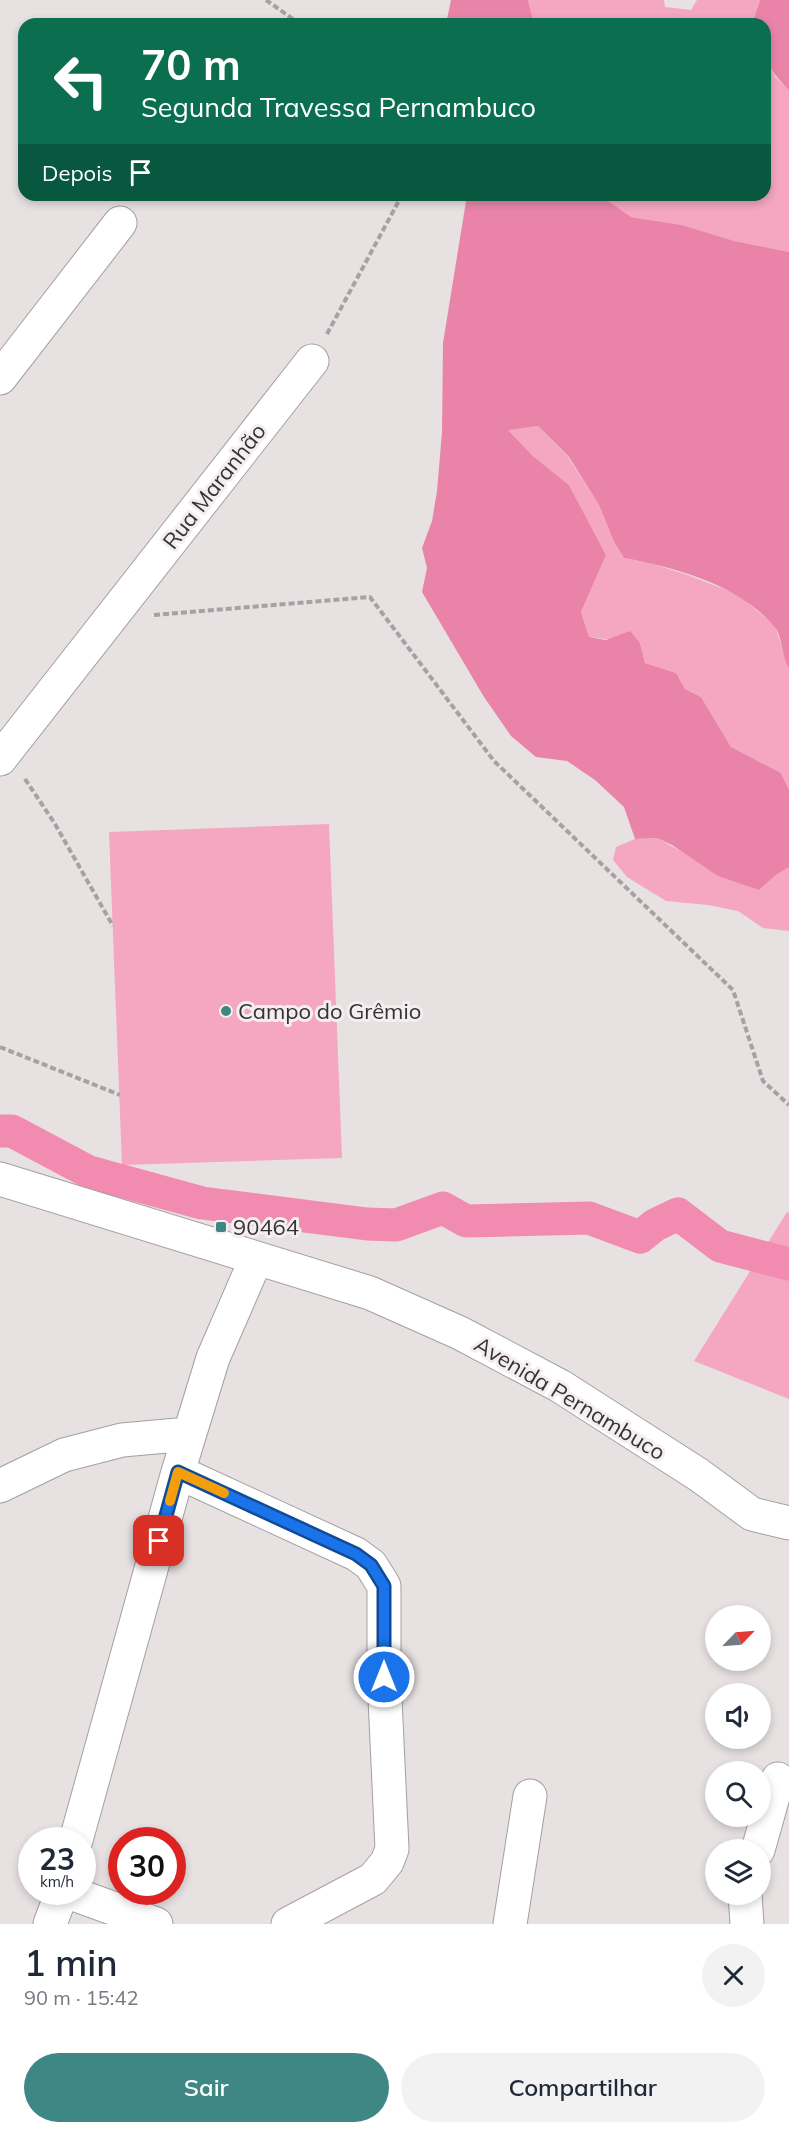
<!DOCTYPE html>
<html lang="pt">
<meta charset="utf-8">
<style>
body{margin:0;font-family:Mulish,sans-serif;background:#f2f2f3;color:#1f2937;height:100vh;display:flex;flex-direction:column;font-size:22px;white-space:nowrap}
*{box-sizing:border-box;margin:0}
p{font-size:20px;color:#747a83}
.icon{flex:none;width:33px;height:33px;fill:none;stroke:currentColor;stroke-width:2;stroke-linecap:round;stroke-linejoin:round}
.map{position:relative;height:1924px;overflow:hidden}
.panel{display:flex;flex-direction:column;background:#fff;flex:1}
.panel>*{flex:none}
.hud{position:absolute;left:18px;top:18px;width:753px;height:183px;border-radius:18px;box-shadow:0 3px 9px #0003;background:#0b6e4f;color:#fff;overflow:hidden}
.needle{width:39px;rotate:65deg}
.buttons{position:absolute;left:705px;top:1605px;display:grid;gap:12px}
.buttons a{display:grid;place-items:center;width:66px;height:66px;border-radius:50%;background:#fff;box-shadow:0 3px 9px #0003;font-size:30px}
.speed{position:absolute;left:18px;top:1827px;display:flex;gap:12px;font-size:30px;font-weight:700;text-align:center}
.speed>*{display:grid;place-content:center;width:78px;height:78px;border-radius:50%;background:#fff;box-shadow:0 3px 9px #0003;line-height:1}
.speed small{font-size:15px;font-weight:400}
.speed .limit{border:9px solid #d22;background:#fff;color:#111}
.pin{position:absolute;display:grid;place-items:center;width:51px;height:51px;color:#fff;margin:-26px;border-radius:12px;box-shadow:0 3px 9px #0006}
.me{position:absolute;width:66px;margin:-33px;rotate:0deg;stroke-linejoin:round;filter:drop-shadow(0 0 4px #0008)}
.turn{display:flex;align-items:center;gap:21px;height:126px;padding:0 24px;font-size:27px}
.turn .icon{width:78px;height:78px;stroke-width:2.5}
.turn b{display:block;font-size:42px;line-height:51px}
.then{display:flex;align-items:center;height:57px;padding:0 24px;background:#0003;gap:12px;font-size:22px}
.round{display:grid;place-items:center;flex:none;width:63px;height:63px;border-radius:32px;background:#f2f2f3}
.summary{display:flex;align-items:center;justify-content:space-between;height:102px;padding:0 24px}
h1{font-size:36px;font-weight:600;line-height:45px}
.button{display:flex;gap:12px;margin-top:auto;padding:12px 24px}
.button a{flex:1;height:69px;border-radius:36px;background:#3f8785;color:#fff;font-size:24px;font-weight:600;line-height:69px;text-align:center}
.button a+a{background:#f2f2f3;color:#1f2937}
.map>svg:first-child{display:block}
.green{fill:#f5a6c0}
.forest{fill:#e984a8}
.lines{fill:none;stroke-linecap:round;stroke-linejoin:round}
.canal{stroke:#f18baf;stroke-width:33}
.minor-casing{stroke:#a59fa1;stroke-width:35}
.path{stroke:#a6a1a2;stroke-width:4;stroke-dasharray:6 3;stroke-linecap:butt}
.minor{stroke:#fff;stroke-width:33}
.route-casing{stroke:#114b97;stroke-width:15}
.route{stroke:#1a73e8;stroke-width:10}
.slow{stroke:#f59e0b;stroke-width:10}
.poi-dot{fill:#3f8785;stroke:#f4eef0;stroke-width:2}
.labels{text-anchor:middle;stroke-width:6;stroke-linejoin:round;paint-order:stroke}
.street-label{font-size:22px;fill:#353334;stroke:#f4eef0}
.poi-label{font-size:22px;fill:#353334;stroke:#f4eef0;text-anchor:start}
</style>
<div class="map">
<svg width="789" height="1924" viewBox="0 0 789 1924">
<rect width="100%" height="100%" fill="#e7e1e2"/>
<path class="green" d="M 528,0 L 664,0 L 665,7 L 691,10 L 697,0 L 760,0 L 752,24 L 534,24 Z
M 765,54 L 775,77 L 789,90 L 789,252 L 733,241 L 682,225 L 631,217 L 600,195 L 765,195 Z
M 538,426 L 568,457 L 599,505 L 614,542 L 624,558 L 653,564 L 688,575 L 739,595 L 775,626 L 789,668 L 789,790 L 781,773 L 731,747 L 701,697 L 685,689 L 676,673 L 645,663 L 640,643 L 589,637 L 581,612 L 606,555 L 569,485 L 533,456 L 507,429 Z
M 329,824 L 342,1158 L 122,1165 L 109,832 Z
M 657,838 L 695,859 L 759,890 L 776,875 L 789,867 L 789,931 L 763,928 L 738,911 L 708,905 L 666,901 L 627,877 L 613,860 L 616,847 L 635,839 Z
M 787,1212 L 789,1213 L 789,1399 L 694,1361 Z"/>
<path class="forest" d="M 451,0 L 528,0 L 534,24 L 446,24 Z
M 760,0 L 789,0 L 789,90 C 765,67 765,56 765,24 L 752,24 Z
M 467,195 L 600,195 L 631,217 L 682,225 L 734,241 L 789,252 L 789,668 C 781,655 783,635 773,625 C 737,584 676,568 624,558 L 614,542 L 599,505 L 569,457 L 538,426 L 508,430 L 533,456 L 569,485 L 606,555 L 581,612 L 589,637 L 606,640 L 630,631 L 640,643 L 645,663 L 676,673 L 685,689 L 701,697 L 731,747 L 781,773 L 789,790 L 789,867 L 776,875 L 759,890 L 718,876 L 672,845 L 657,838 L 635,839 L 624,807 L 595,780 L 567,761 L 536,757 L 511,736 L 484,697 L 422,592 L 427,568 L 422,548 L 432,521 L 437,491 L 442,432 L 443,343 Z"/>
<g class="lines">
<path class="canal" d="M 0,1131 L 12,1131 L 89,1172 L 202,1203 L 367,1224 L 396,1225 L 443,1208 L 466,1221 L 589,1218 L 640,1237 L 655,1225 L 678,1214 L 720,1246 L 789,1264"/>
<g class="minor-casing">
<path id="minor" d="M 0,378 L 120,223
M 0,759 L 312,361
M 0,1179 L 370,1293 L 460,1333 L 560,1386 L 699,1475 L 752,1514 L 789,1523
M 178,1472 L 356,1554 L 371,1565 L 384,1586 L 384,1677 L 392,1849 L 387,1862 L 373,1879 L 288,1924
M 0,1486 L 64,1455 L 122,1440 L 189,1434
M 76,1840 L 178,1472 L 213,1358 L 256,1259
M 758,1850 L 778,1779
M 68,1892 L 156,1924
M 745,1894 L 747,1924
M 50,1924 L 62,1892
M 510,1924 L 530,1796"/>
</g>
<path class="path" d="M 266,0 L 300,24
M 327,334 L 402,195
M 154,615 L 370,597 L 494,761 L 733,990 L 763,1081 L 789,1105
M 25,779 L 55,824 L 113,926
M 0,1047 L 120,1095"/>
<use href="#minor" class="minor"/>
</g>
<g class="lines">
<g class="route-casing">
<path id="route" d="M 159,1541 L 178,1472 L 356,1554 L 371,1565 L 384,1586 L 384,1677"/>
</g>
<use href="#route" class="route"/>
<path class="slow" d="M 170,1501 L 178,1472 L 224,1493"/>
</g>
<g class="poi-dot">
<circle cx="226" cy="1011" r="6"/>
<rect x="215" y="1221" width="12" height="12" rx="3"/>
</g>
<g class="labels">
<g class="street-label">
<text transform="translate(214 486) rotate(-52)" y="8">Rua Maranhão</text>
<text transform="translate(570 1398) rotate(31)" y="8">Avenida Pernambuco</text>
</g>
<g class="poi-label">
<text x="238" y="1019">Campo do Grêmio</text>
<text x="233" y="1235">90464</text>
</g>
</g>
</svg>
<div class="buttons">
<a><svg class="needle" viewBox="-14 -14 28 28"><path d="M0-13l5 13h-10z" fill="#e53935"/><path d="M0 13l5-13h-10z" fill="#747a83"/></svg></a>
<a><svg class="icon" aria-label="sound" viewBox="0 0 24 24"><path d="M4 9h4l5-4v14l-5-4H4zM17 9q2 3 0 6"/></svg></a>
<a><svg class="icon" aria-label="search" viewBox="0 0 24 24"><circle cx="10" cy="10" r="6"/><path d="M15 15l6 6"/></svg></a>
<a><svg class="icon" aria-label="layers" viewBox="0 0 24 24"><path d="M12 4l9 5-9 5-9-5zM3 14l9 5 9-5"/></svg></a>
</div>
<div class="speed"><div>23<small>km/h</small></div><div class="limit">30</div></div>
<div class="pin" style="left:159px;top:1541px;background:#d93025"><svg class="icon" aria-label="arrive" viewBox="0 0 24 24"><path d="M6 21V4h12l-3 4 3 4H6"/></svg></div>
<svg class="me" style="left:384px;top:1677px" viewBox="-20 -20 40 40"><circle r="17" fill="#1a73e8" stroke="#fff" stroke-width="3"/><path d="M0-11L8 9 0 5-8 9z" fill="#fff"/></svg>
<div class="hud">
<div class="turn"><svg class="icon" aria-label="left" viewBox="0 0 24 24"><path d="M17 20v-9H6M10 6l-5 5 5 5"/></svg><div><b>70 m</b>Segunda Travessa Pernambuco</div></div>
<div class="then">Depois<svg class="icon" aria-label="arrive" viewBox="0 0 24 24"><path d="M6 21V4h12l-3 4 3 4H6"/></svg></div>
</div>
</div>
<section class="panel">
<div class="summary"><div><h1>1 min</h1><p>90 m · 15:42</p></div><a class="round"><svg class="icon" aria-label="close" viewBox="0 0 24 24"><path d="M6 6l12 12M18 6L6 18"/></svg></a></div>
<div class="button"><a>Sair</a><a>Compartilhar</a></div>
</section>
